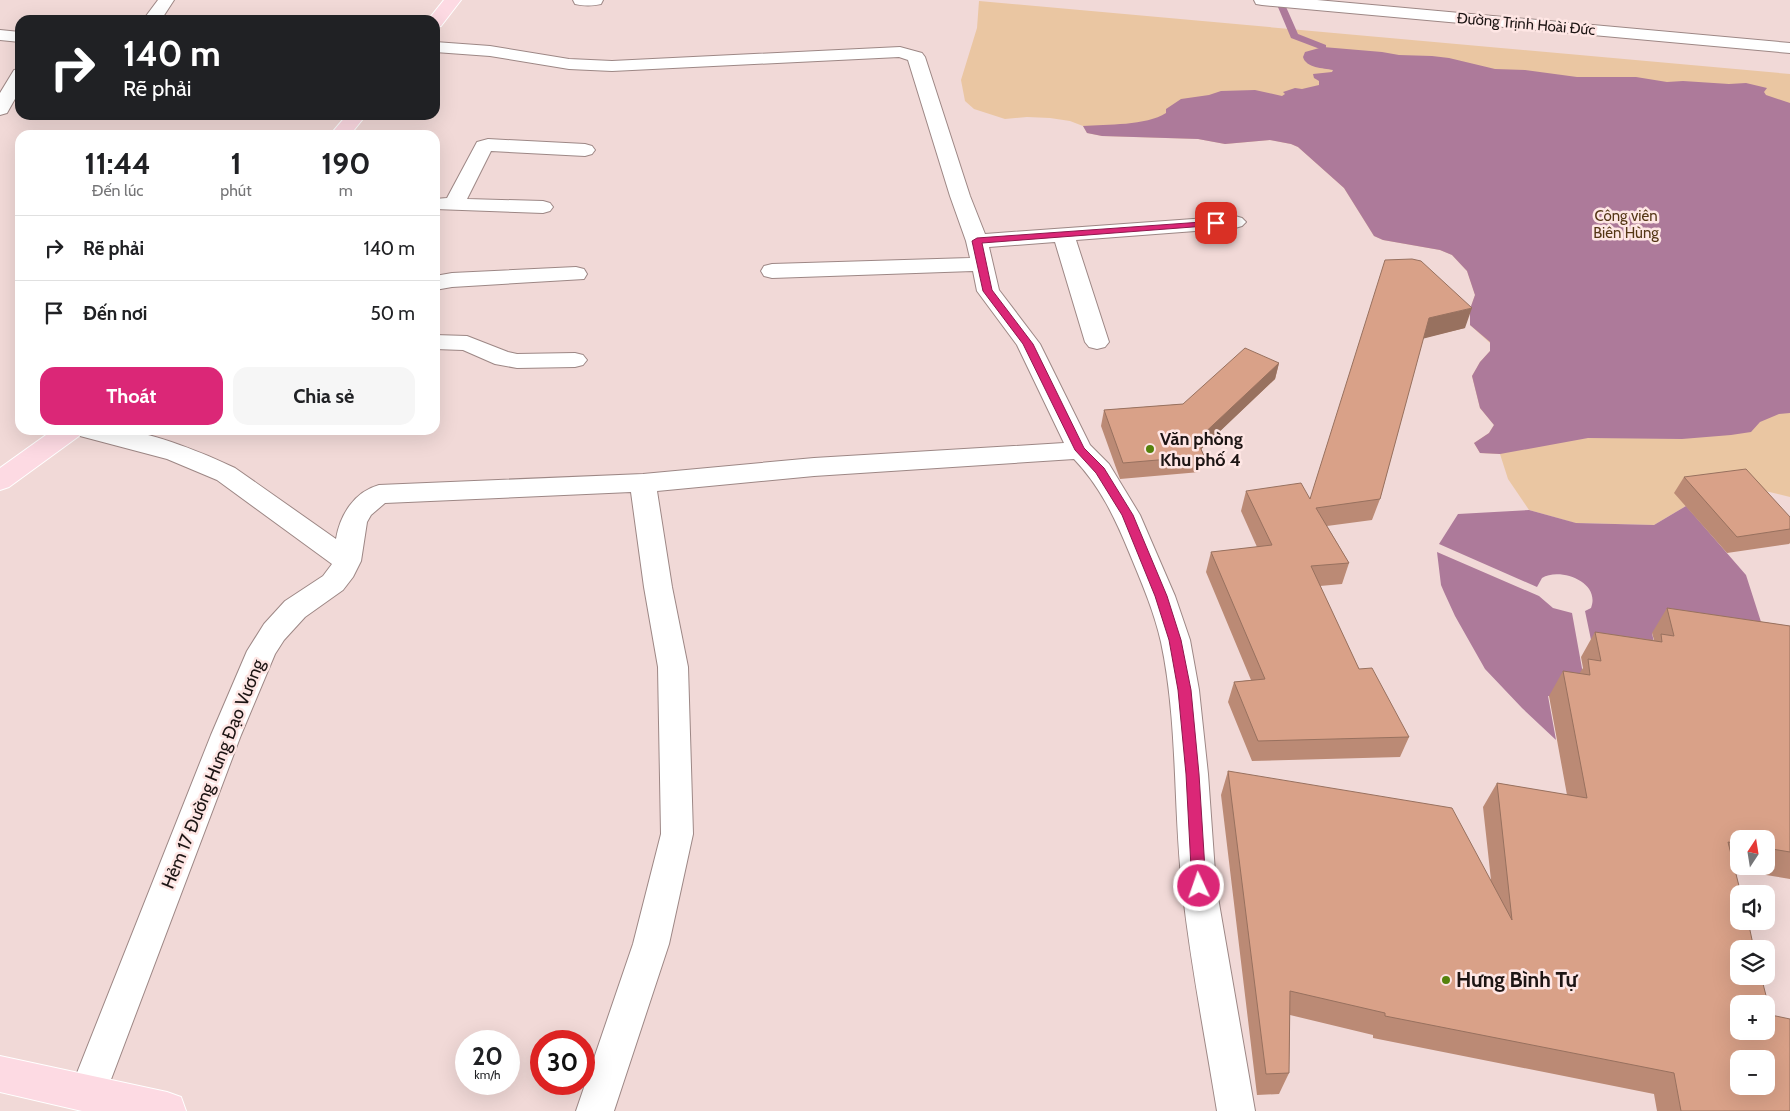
<!DOCTYPE html>
<html lang="vi">
<meta charset="utf-8">
<style>
body{margin:0;font-family:Cabin,sans-serif;background:#f6f6f6;color:#202124;height:100vh;display:flex;flex-direction:column;font-size:19px;white-space:nowrap}
*{box-sizing:border-box;margin:0}
p{font-size:16px;color:#757577}
.icon{flex:none;width:28px;height:28px;fill:none;stroke:currentColor;stroke-width:2;stroke-linecap:round;stroke-linejoin:round}
.map{position:relative;flex:1;overflow:hidden}
.details{position:absolute;left:15px;top:130px;width:425px;height:305px;display:flex;flex-direction:column;background:#fff;border-radius:15px;box-shadow:0 5px 20px #0002}
.details>*{flex:none}
.top-card{position:absolute;left:15px;top:15px;width:425px;height:105px;border-radius:15px;box-shadow:0 5px 20px #0002;background:#202124;color:#fff;overflow:hidden}
.needle{width:32px;rotate:12deg}
.tools{position:absolute;left:1730px;top:830px;display:grid;gap:10px}
.tools a{display:grid;place-items:center;width:45px;height:45px;border-radius:10px;background:#fff;box-shadow:0 5px 20px #0002;font-size:25px}
.speed{position:absolute;left:455px;top:1030px;display:flex;gap:10px;font-size:25px;font-weight:700;text-align:center}
.speed>*{display:grid;place-content:center;width:65px;height:65px;border-radius:50%;background:#fff;box-shadow:0 5px 20px #0002;line-height:1}
.speed small{font-size:12px;font-weight:400}
.speed .limit{border:8px solid #d22;background:#fff;color:#111}
.pin{position:absolute;display:grid;place-items:center;width:42px;height:42px;color:#fff;margin:-21px;border-radius:10px;box-shadow:0 2px 8px #0006}
.me{position:absolute;width:55px;margin:-28px;rotate:357deg;stroke-linejoin:round;filter:drop-shadow(0 0 4px #0008)}
.turn{display:flex;align-items:center;gap:18px;height:105px;padding:0 25px;font-size:22px}
.turn .icon{width:65px;height:65px;stroke-width:2.5}
.turn b{display:block;font-size:35px;line-height:42px}
.eta{display:flex;justify-content:space-evenly;align-items:center;height:85px;text-align:center}
.eta b{font-size:30px;font-weight:700;line-height:35px}
.action{display:flex;gap:10px;margin-top:auto;padding:10px 25px}
.action a{flex:1;height:58px;border-radius:15px;background:#db2777;color:#fff;font-size:20px;font-weight:700;line-height:58px;text-align:center}
.action a+a{background:#f6f6f6;color:#202124}
ul{padding:0;list-style:none}
li{display:flex;align-items:center;gap:15px;height:65px;padding:0 25px;border-top:1px solid #e0e0e0}
li div{flex:1}
li b{display:block;font-size:19px}
li em{font-style:normal}
.map>svg:first-child{display:block}
.green{fill:#eac6a2}
.water{fill:#ad7a9a}
.lines{fill:none;stroke-linecap:round;stroke-linejoin:round}
.stream{fill:#ad7a9a;fill-rule:evenodd}
.minor-casing{stroke:#9d8785;stroke-width:2}
.major-casing{stroke:#fff;stroke-width:2}
.minor{fill:#fff;fill-rule:evenodd}
.major{fill:#fddae3;fill-rule:evenodd}
.wall{fill:#bb8a75;fill-rule:evenodd}
.shaded-wall{fill:#98715f}
.building{fill:#d9a188;stroke:#98715f;fill-rule:evenodd}
.route{fill:#db2777;stroke:#8e194d}
.poi-dot{fill:#55820c;stroke:#fee6e4;stroke-width:2}
.labels{text-anchor:middle;stroke-width:5;stroke-linejoin:round;paint-order:stroke}
.far-street-label{font-size:15px;fill:#1d1514;stroke:#fee6e4}
.far-park-label{font-size:15px;fill:#543615;stroke:#fee6e4}
.poi-label{font-size:18px;font-weight:bold;fill:#1d1514;stroke:#fee6e4;text-anchor:start}
.street-label{font-size:18px;fill:#1d1514;stroke:#fee6e4}
.near-poi-label{font-size:21px;font-weight:bold;fill:#1d1514;stroke:#fee6e4;text-anchor:start}
</style>
<div class="map">
<svg width="1790" height="1111" viewBox="0 0 1790 1111">
<rect width="100%" height="100%" fill="#f1d9d7"/>
<path class="green" d="M 979,1 L 1790,74 L 1790,497 L 1740,485 L 1686,506 L 1654,525 L 1575,523 L 1529,510 L 1508,479 L 1500,454 L 1480,453 L 1474,443 L 1489,433 L 1494,425 L 1480,408 L 1472,376 L 1480,362 L 1490,351 L 1490,343 L 1470,325 L 1470,309 L 1475,295 L 1467,271 L 1452,255 L 1440,250 L 1383,240 L 1374,236 L 1344,188 L 1298,147 L 1291,144 L 1270,140 L 1225,144 L 1198,139 L 1102,136 L 1087,133 L 1083,126 L 1070,121 L 1050,118 L 1027,117 L 1005,119 L 974,109 L 965,101 L 961,80 L 977,28 Z"/>
<path class="water" d="M 1323,47 L 1382,52 L 1399,55 L 1432,56 L 1449,58 L 1495,69 L 1525,70 L 1577,77 L 1636,77 L 1667,82 L 1683,81 L 1729,84 L 1746,83 L 1767,88 L 1764,92 L 1766,95 L 1790,103 L 1790,413 L 1779,414 L 1760,422 L 1751,432 L 1731,435 L 1682,439 L 1588,438 L 1500,454 L 1480,453 L 1474,443 L 1489,433 L 1494,425 L 1480,408 L 1472,376 L 1480,362 L 1490,351 L 1490,342 L 1470,325 L 1470,309 L 1475,295 L 1467,271 L 1452,255 L 1440,250 L 1383,240 L 1374,236 L 1344,188 L 1298,147 L 1291,144 L 1270,140 L 1225,144 L 1198,139 L 1102,136 L 1087,133 L 1083,126 C 1107,124 1146,126 1166,113 L 1166,109 L 1181,99 L 1209,95 L 1221,91 L 1255,90 L 1282,96 L 1285,94 L 1283,92 L 1295,88 L 1302,89 L 1319,85 L 1319,81 L 1314,78 L 1313,74 L 1332,72 L 1333,70 C 1323,68 1306,68 1303,57 L 1305,52 Z
M 1686,506 L 1746,575 L 1770,650 L 1652,633 L 1658,661 L 1647,667 L 1595,659 L 1585,611 L 1591,608 C 1601,582 1560,567 1542,578 L 1537,587 L 1439,544 L 1458,514 L 1529,510 L 1576,523 L 1654,525 Z
M 1437,552 L 1539,596 L 1553,608 L 1572,613 L 1585,685 L 1575,700 L 1548,696 L 1556,740 L 1522,708 L 1485,669 L 1455,616 L 1444,592 L 1441,585 Z"/>
<g class="lines">
<path class="stream" d="M 1275,0 L 1283,0 L 1298,34 L 1326,45 L 1326,49 L 1320,49 L 1291,38 Z"/>
<g class="minor-casing">
<path id="minor" d="M 158,0 L 174,0 L 161,20 L 143,20 Z
M 573,0 L 603,0 L 601,4 C 592,6 584,6 575,4 Z
M 1254,0 L 1317,0 L 1790,43 L 1790,53 L 1262,5 L 1256,4 Z
M 0,30 L 20,32 L 20,42 L 0,40 Z
M 435,42 L 490,46 L 569,59 L 612,61 L 900,47 L 922,53 L 925,57 L 970,196 L 985,234 L 1235,216 L 1242,218 L 1246,222 L 1242,226 L 1235,228 L 1076,240 L 1109,342 L 1105,347 L 1097,349 L 1089,347 L 1085,342 L 1055,242 L 989,247 L 999,290 L 1040,344 L 1090,445 L 1109,464 L 1140,515 L 1175,596 L 1190,640 L 1199,690 L 1208,774 L 1216,886 L 1255,1111 L 1217,1111 C 1205,1036 1190,962 1182,886 C 1173,805 1178,722 1161,642 C 1154,611 1141,581 1129,552 C 1115,518 1100,486 1074,459 L 814,476 L 657,491 L 672,587 L 688,667 L 693,834 L 669,944 L 614,1111 L 576,1111 L 633,944 L 661,834 L 658,667 L 644,587 L 631,492 L 385,503 L 371,515 L 367,522 L 361,561 L 353,577 L 343,590 L 305,617 L 284,640 L 275,654 L 241,735 L 101,1106 L 90,1111 L 75,1106 L 69,1093 L 211,735 L 247,651 L 264,624 L 285,601 L 323,576 L 332,564 L 217,480 L 167,459 L 80,436 L 76,430 C 91,430 108,428 123,430 C 156,434 204,453 235,468 L 336,539 C 340,515 354,492 379,485 L 643,474 L 814,458 L 1064,443 L 1017,345 L 977,291 L 973,271 L 772,278 L 764,276 L 761,271 L 764,266 L 772,264 L 970,258 L 966,241 L 950,196 L 908,60 L 899,57 L 612,71 L 569,69 L 490,56 L 435,52 Z
M 20,69 L 20,90 L 7,113 L 0,115 L 0,93 L 14,70 Z
M 488,139 L 585,144 L 592,146 L 595,150 L 592,154 L 585,156 L 491,151 L 467,199 L 543,201 L 550,203 L 553,207 L 550,211 L 543,213 L 435,209 L 435,199 L 447,198 L 477,142 Z
M 576,267 L 584,269 L 587,274 L 584,279 L 452,287 L 435,290 L 435,276 L 452,273 Z
M 435,335 L 467,336 L 508,352 L 517,354 L 575,353 L 583,355 L 587,360 L 583,365 L 575,367 L 517,368 L 495,364 L 463,350 L 435,349 Z"/>
</g>
<g class="major-casing">
<path id="major" d="M 444,0 L 461,0 L 441,26 L 435,27 L 435,20 L 428,20 Z
M 347,115 L 366,115 L 350,135 L 330,135 Z
M 53,430 L 83,430 L 79,436 L 9,487 L 0,490 L 0,468 Z
M 0,1056 L 167,1092 L 181,1097 L 186,1111 L 82,1111 L 0,1092 Z"/>
</g>
<use href="#minor" class="minor"/>
<use href="#major" class="major"/>
</g>
<path class="wall" d="M 1421,261 L 1465,328 L 1423,338 L 1380,499 L 1372,520 L 1327,526 L 1349,563 L 1342,584 L 1320,586 L 1359,669 L 1409,737 L 1400,757 L 1252,761 L 1228,702 L 1234,682 L 1251,680 L 1206,572 L 1211,552 L 1257,547 L 1241,511 L 1246,491 L 1310,499 Z
M 1279,363 L 1275,379 L 1201,449 L 1204,456 L 1200,472 L 1120,479 L 1101,426 L 1104,410 L 1183,404 Z
M 1684,477 L 1790,517 L 1790,543 L 1789,544 L 1727,553 L 1674,493 Z
M 1667,608 L 1790,626 L 1790,879 L 1735,870 L 1790,1111 L 1657,1111 L 1654,1094 L 1373,1038 L 1373,1035 L 1290,1015 L 1289,1073 L 1279,1094 L 1257,1095 L 1221,795 L 1228,771 L 1491,880 L 1483,807 L 1497,783 L 1567,795 L 1549,696 L 1563,671 L 1579,674 L 1583,668 L 1581,657 L 1595,632 L 1654,640 L 1652,633 ZM 1739,839 L 1766,839 L 1766,866 L 1739,866 Z"/>
<path class="shaded-wall" d="M 1472,308 L 1465,328 L 1422,339 L 1429,318 Z
M 1279,363 L 1275,379 L 1194,456 L 1197,440 Z"/>
<path class="building" d="M 1412,259 L 1421,261 L 1472,308 L 1429,318 L 1380,499 L 1316,508 L 1349,563 L 1311,566 L 1359,669 L 1372,668 L 1409,737 L 1258,741 L 1234,682 L 1265,679 L 1211,552 L 1272,545 L 1246,491 L 1301,483 L 1310,499 L 1385,260 Z
M 1245,348 L 1279,363 L 1197,440 L 1204,456 L 1123,463 L 1104,410 L 1183,404 Z
M 1746,469 L 1790,517 L 1790,529 L 1737,537 L 1684,477 Z
M 1667,608 L 1790,626 L 1790,852 L 1766,848 L 1766,839 L 1739,839 L 1739,844 L 1728,842 L 1741,894 L 1739,894 L 1739,921 L 1748,921 L 1754,949 L 1739,949 L 1739,976 L 1761,976 L 1771,1015 L 1790,1019 L 1790,1111 L 1681,1111 L 1674,1073 L 1385,1016 L 1385,1013 L 1290,991 L 1289,1073 L 1266,1074 L 1228,771 L 1452,808 L 1512,920 L 1497,783 L 1587,798 L 1563,671 L 1590,675 L 1588,659 L 1601,661 L 1595,632 L 1662,642 L 1661,634 L 1674,636 ZM 1739,1004 L 1766,1004 L 1766,1031 L 1739,1031 ZM 1739,1059 L 1766,1059 L 1766,1086 L 1739,1086 Z"/>
<path class="route" d="M 1216,221 L 1220,223 L 1219,225 L 982,243 L 992,290 L 1033,344 L 1084,448 L 1104,468 L 1133,515 L 1167,596 L 1181,640 L 1191,690 L 1199,774 L 1206,886 L 1204,891 L 1199,893 L 1194,891 L 1192,886 L 1186,774 L 1178,690 L 1169,640 L 1155,596 L 1122,515 L 1096,473 L 1075,450 L 1023,344 L 983,291 L 972,241 L 977,238 Z"/>
<g class="poi-dot">
<circle cx="1150" cy="449" r="5"/>
<circle cx="1446" cy="980" r="5"/>
</g>
<g class="labels">
<g class="far-street-label">
<text transform="translate(1526 24) rotate(5)" y="5">Đường Trịnh Hoài Đức</text>
</g>
<g class="far-park-label">
<text x="1626" y="221">Công viên<tspan x="1626" dy="17">Biên Hùng</tspan></text>
</g>
<g class="poi-label">
<text x="1160" y="445">Văn phòng<tspan x="1160" dy="21">Khu phố 4</tspan></text>
</g>
<g class="street-label">
<text transform="translate(213 774) rotate(-68)" y="6">Hẻm 17 Đường Hưng Đạo Vương</text>
</g>
<g class="near-poi-label">
<text x="1456" y="987">Hưng Bình Tự</text>
</g>
</g>
</svg>
<div class="tools">
<a><svg class="needle" viewBox="-14 -14 28 28"><path d="M0-13l5 13h-10z" fill="#e53935"/><path d="M0 13l5-13h-10z" fill="#757577"/></svg></a>
<a><svg class="icon" aria-label="sound" viewBox="0 0 24 24"><path d="M4 9h4l5-4v14l-5-4H4zM17 9q2 3 0 6"/></svg></a>
<a><svg class="icon" aria-label="layers" viewBox="0 0 24 24"><path d="M12 4l9 5-9 5-9-5zM3 14l9 5 9-5"/></svg></a>
<a>+</a>
<a>−</a>
</div>
<div class="speed"><div>20<small>km/h</small></div><div class="limit">30</div></div>
<div class="pin" style="left:1216px;top:223px;background:#d93025"><svg class="icon" aria-label="arrive" viewBox="0 0 24 24"><path d="M6 21V4h12l-3 4 3 4H6"/></svg></div>
<svg class="me" style="left:1199px;top:886px" viewBox="-20 -20 40 40"><circle r="17" fill="#db2777" stroke="#fff" stroke-width="3"/><path d="M0-11L8 9 0 5-8 9z" fill="#fff"/></svg>
<div class="top-card">
<div class="turn"><svg class="icon" aria-label="right" viewBox="0 0 24 24"><path d="M7 20v-9h11M14 6l5 5-5 5"/></svg><div><b>140 m</b>Rẽ phải</div></div>
</div>
<section class="details">
<div class="eta">
<div><b>11:44</b><p>Đến lúc</p></div>
<div><b>1</b><p>phút</p></div>
<div><b>190</b><p>m</p></div>
</div>
<ul>
<li><svg class="icon" aria-label="right" viewBox="0 0 24 24"><path d="M7 20v-9h11M14 6l5 5-5 5"/></svg><div><b>Rẽ phải</b></div><em>140 m</em></li>
<li><svg class="icon" aria-label="arrive" viewBox="0 0 24 24"><path d="M6 21V4h12l-3 4 3 4H6"/></svg><div><b>Đến nơi</b></div><em>50 m</em></li>
</ul>
<div class="action"><a>Thoát</a><a>Chia sẻ</a></div>
</section>
</div>
